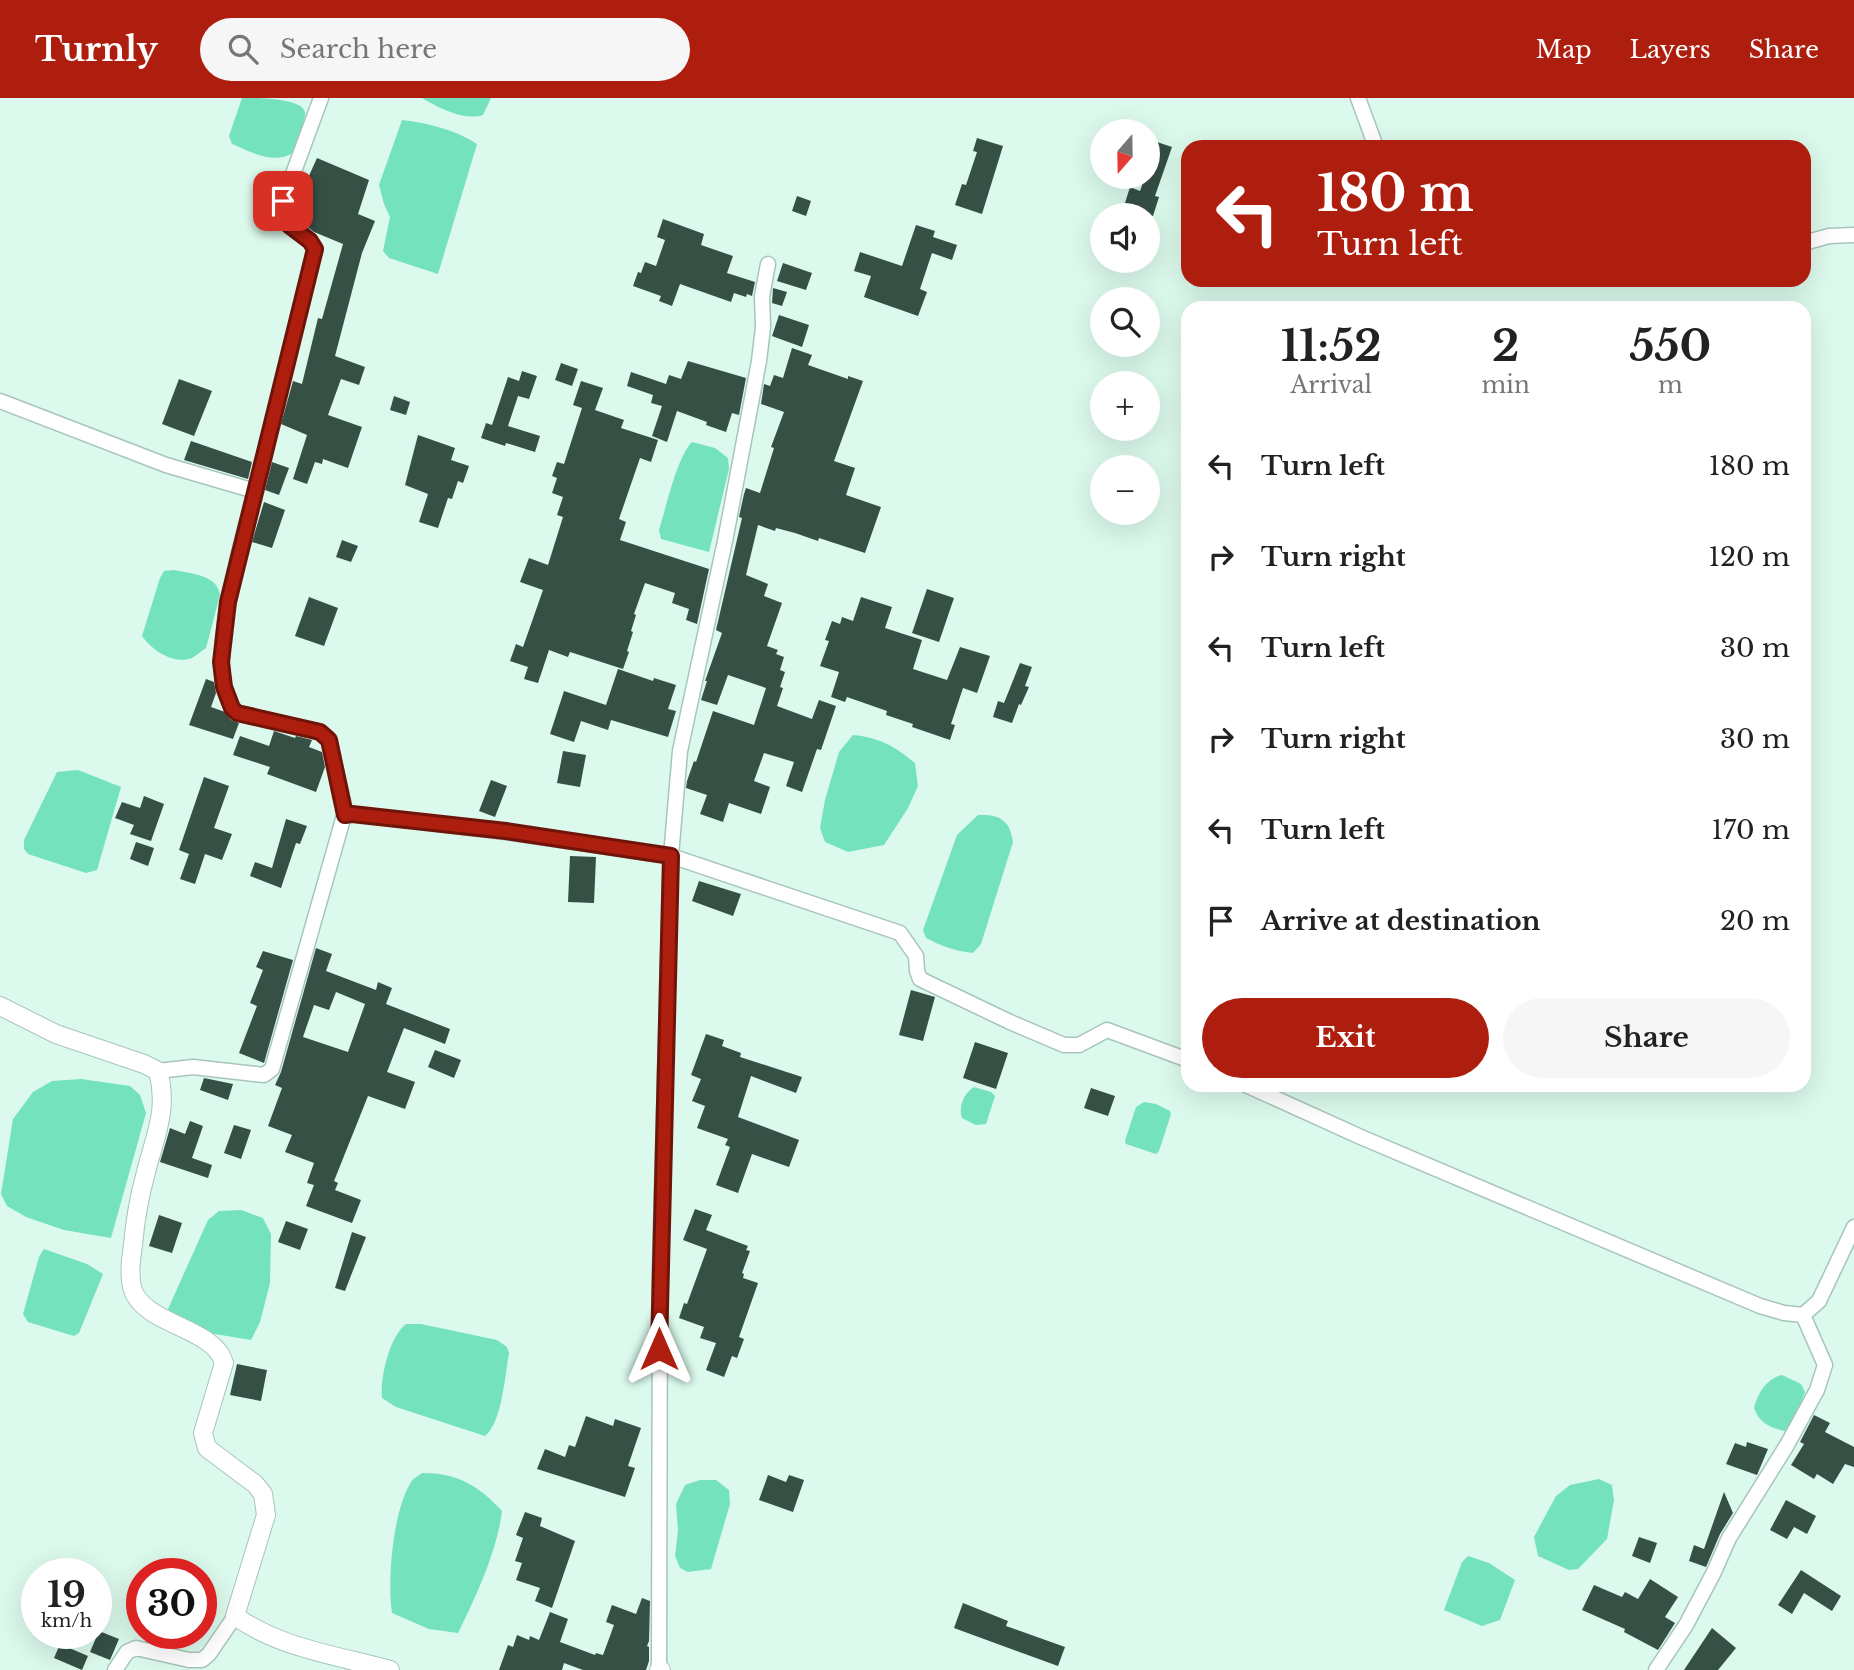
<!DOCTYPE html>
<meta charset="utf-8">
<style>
body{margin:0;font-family:"Libre Baskerville",serif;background:#f6f6f6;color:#222;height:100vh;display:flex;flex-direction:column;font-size:26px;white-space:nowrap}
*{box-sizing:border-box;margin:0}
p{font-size:23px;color:#767676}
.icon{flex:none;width:38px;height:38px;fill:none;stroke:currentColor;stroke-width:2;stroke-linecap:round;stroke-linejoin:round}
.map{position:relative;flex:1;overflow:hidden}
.drawer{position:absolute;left:1181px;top:203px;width:630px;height:791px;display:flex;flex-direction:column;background:#fff;border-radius:21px;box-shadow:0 7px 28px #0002}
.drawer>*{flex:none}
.guide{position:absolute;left:1181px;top:42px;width:630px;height:147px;border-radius:21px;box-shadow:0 7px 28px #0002;background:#ad1e0e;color:#fff;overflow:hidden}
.needle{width:46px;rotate:200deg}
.controls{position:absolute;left:1090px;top:21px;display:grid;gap:14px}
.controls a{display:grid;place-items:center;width:70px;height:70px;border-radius:50%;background:#fff;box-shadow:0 7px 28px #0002;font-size:35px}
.speed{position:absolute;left:21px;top:1460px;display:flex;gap:14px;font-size:35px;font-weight:700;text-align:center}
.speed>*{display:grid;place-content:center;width:91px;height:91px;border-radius:50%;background:#fff;box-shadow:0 7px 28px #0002;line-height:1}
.speed small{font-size:18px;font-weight:400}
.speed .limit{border:10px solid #d22;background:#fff;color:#111}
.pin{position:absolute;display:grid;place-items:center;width:60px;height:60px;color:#fff;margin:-30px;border-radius:14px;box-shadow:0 4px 10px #0006}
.me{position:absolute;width:77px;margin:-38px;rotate:0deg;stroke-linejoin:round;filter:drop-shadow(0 0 5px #0008)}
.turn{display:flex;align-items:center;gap:24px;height:147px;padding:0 21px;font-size:32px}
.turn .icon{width:91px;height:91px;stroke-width:2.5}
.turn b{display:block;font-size:49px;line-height:60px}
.eta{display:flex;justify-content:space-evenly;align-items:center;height:119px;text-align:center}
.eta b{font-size:42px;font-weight:700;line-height:49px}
.button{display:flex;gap:14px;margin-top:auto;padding:14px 21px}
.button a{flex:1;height:80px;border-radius:42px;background:#ad1e0e;color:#fff;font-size:28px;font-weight:700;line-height:80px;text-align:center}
.button a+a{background:#f6f6f6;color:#222}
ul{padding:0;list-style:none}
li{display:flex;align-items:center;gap:21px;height:91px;padding:0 21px}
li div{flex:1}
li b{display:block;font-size:26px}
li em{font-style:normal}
header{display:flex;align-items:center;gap:42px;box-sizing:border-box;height:98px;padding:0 35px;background:#ad1e0e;color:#fff}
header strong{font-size:33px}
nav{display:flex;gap:38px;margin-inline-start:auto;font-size:24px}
.search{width:490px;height:63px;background:#f6f6f6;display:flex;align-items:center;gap:18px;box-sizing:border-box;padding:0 24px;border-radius:38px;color:#767676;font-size:26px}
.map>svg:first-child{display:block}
.water{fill:#74e2bc}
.building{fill:#365046;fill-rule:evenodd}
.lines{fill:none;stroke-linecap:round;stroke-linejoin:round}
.minor-casing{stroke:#a8c5b9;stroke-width:17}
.tertiary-casing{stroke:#a8c5b9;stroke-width:20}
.minor{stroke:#fff;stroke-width:14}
.tertiary{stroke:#fff;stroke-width:18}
.route-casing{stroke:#701409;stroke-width:18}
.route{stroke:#ad1e0e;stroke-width:12}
</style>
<header>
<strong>Turnly</strong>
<div class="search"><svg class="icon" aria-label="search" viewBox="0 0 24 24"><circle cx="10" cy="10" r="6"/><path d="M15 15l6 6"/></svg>Search here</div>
<nav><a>Map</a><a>Layers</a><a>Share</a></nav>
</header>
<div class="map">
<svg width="1854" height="1572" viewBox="0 0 1854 1572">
<rect width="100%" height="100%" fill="#dbf9ec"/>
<path class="water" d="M 242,0 C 257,0 308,0 305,17 C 303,30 297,43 293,55 C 272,67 252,54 232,46 L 229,38 Z
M 422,0 L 491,0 L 483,17 C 463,23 439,10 422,0 Z
M 402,22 C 428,25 456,32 477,46 L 438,176 L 389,160 L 383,153 L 390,119 L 384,106 L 379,87 Z
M 692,344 L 715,350 L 728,360 L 729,371 L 709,454 L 661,441 L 659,432 C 666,410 677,359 692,344 Z
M 174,472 C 191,476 217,476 220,497 L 206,550 C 201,553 196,558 192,560 C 173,567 152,552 142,538 L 160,480 L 164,473 Z
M 853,637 C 881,640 894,648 915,665 L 918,688 L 908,710 L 884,747 L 848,754 L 825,744 L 820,730 L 825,702 L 839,654 Z
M 78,672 L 121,689 L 97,772 L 86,775 L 28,756 L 24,751 L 24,742 L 57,674 Z
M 978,717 C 1001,716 1010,723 1013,744 L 981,846 L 973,855 C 955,853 941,848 926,840 L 923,832 L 957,737 Z
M 81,981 L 130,988 L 140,997 L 146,1015 L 111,1140 L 64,1132 L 26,1119 L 7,1108 L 1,1096 L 13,1021 L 33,994 L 52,983 Z
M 974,989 L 991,994 L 995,998 L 986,1026 L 976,1027 L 962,1020 C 958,1009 964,995 974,989 Z
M 1144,1004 L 1156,1006 L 1170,1013 L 1171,1016 L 1159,1053 L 1156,1056 L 1126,1046 L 1125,1043 L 1136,1009 Z
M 241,1112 L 263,1120 L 271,1136 L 270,1185 L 260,1224 L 251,1242 L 197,1233 L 175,1224 L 168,1211 L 208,1122 L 219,1113 Z
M 44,1151 L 87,1166 L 103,1176 L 79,1235 L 74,1238 L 28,1224 L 23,1216 L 39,1159 Z
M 406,1226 L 421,1226 L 497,1242 L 507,1249 L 509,1255 C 505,1277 502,1325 485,1338 L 396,1309 L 382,1300 C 380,1281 389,1239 406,1226 Z
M 1782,1277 L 1801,1286 L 1805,1294 L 1789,1334 C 1772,1330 1760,1327 1754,1310 C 1758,1295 1767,1280 1782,1277 Z
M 422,1375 C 457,1375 478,1387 502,1413 C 497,1453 476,1499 458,1535 L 429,1531 L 392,1515 C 387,1482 393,1415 410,1386 C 412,1381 418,1378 422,1375 Z
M 1599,1381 L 1612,1387 L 1614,1402 L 1607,1441 L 1578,1471 L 1569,1472 L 1538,1458 L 1534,1439 L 1556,1398 L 1570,1387 Z
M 700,1382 L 716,1382 L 729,1392 L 730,1406 L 711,1471 L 688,1474 L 680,1470 L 675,1458 L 678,1433 L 676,1406 L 685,1387 Z
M 1468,1458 L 1489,1465 L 1515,1482 L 1500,1522 L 1482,1528 L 1444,1512 L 1462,1464 Z"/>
<path class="building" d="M 977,40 L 1003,48 L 982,116 L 955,107 L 962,86 L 966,87 L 977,54 L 973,53 Z
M 1157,44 L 1172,49 L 1155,98 L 1159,99 L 1153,118 L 1124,108 L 1130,89 L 1140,93 L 1145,79 L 1148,79 L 1148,69 Z
M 317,60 L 369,82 L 358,116 L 375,123 L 362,155 L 335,258 L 365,269 L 359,287 L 341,281 L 328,317 L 362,329 L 348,370 L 323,361 L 322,366 L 315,364 L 307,386 L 293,381 L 307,337 L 281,326 L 293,283 L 302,286 L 318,220 L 322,221 L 343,146 L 314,134 L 298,121 L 312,82 L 308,80 Z
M 797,98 L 811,103 L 806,118 L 792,113 Z
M 663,121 L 704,136 L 701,147 L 733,158 L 727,175 L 755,184 L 752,198 L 747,196 L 746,199 L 734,195 L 731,204 L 680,186 L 672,208 L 659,203 L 661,198 L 633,188 L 638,174 L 641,175 L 645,164 L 656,168 L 665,142 L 657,139 Z
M 916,127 L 935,133 L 933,139 L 957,147 L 952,162 L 932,155 L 920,191 L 927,194 L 918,218 L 864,199 L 871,178 L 854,173 L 860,154 L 902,168 Z
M 783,165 L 812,175 L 806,192 L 777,183 Z
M 773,190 L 787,194 L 782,208 L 772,205 Z
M 779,217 L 809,227 L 802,249 L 772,238 Z
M 792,250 L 812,257 L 808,267 L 848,281 L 848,278 L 863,283 L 834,363 L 855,370 L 846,397 L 881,409 L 865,455 L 819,440 L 818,443 L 795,435 L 776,430 L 775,433 L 758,427 L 746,477 L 768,486 L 764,498 L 782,505 L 767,548 L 778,552 L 776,556 L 784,559 L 780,572 L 785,574 L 780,589 L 783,590 L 777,608 L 812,621 L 819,602 L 836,608 L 821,652 L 817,651 L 802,694 L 786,688 L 794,664 L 764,655 L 754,683 L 770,689 L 761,716 L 729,705 L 723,724 L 700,716 L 707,697 L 686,690 L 687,683 L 694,663 L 696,664 L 713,613 L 754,627 L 766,590 L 728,577 L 717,607 L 701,602 L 707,583 L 705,583 L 722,535 L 716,532 L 742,420 L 739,419 L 744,396 L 746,390 L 760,395 L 774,350 L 771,349 L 784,314 L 761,306 L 764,286 L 770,288 L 774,277 L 783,280 Z
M 688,263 L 746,280 L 739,317 L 732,315 L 726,334 L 706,327 L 707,324 L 677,313 L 667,344 L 652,338 L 662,308 L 651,305 L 653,297 L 627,288 L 631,274 L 666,286 L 669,277 L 681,281 Z
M 561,265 L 578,271 L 572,288 L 555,282 Z
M 522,273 L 537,278 L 529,301 L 518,298 L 508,328 L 540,338 L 535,354 L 506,345 L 505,348 L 481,340 L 486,325 L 492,327 L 508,279 L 519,283 Z
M 179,281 L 212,293 L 194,338 L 162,326 Z
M 581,283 L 603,290 L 595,312 L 624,322 L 621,330 L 658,342 L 651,364 L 640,360 L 619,421 L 626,424 L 620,442 L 709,471 L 697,526 L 686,522 L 689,511 L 672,505 L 675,495 L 645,485 L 634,516 L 636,517 L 631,533 L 633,534 L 627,553 L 629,554 L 623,571 L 570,554 L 568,559 L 549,552 L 538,585 L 524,581 L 528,569 L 510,563 L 516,546 L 523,549 L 543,492 L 520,484 L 529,460 L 548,467 L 563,419 L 557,417 L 563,399 L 552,395 L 557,380 L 552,378 L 557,364 L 564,366 L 582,310 L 573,307 Z
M 394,298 L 410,304 L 406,317 L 390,312 Z
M 418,337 L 455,350 L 451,362 L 469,368 L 463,385 L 458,383 L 452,401 L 448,400 L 438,430 L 419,424 L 428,396 L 405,387 Z
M 191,343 L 252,364 L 248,381 L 184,362 Z
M 272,364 L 289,370 L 279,397 L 265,392 Z
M 264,404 L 285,412 L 272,450 L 252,444 Z
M 342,442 L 358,448 L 351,464 L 336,459 Z
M 927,491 L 954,500 L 939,544 L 912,535 Z
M 309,499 L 338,510 L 324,548 L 295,538 Z
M 861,499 L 892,509 L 885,530 L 922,542 L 913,571 L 947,582 L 960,549 L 990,558 L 977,595 L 963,590 L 951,626 L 955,627 L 950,642 L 912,629 L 913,626 L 886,617 L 887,613 L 847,599 L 845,604 L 831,599 L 839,574 L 820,568 L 829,543 L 825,542 L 832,523 L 840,526 L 842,519 L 853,523 Z
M 1020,565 L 1032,569 L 1025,588 L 1029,589 L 1021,607 L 1019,606 L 1012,625 L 993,619 L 998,603 L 1004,605 Z
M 618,571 L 653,583 L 654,580 L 676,587 L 668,611 L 676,613 L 668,639 L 611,622 L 608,632 L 581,623 L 574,644 L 550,636 L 564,593 L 606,607 Z
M 206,581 L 214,584 L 216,595 L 211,609 L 225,614 L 231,622 L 239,625 L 233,641 L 189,627 Z
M 274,633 L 295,640 L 296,638 L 312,642 L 309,649 L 322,654 L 325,669 L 316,694 L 267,676 L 270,669 L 233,657 L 240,638 L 269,648 Z
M 563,653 L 586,657 L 580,689 L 557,685 Z
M 204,679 L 229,688 L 214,730 L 232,736 L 222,762 L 205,756 L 195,786 L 180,781 L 189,756 L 179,752 Z
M 491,682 L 507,688 L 495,719 L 479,713 Z
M 144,698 L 164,706 L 151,743 L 130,736 L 134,727 L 115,720 L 122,704 L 140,710 Z
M 286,721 L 307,728 L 300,746 L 296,745 L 281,790 L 250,778 L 255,764 L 272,770 Z
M 136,744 L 154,750 L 148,768 L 130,761 Z
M 570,758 L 596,759 L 594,805 L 568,804 Z
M 699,783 L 741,796 L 733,818 L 692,803 Z
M 316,850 L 332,856 L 326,873 L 376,892 L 378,884 L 392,890 L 386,906 L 450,931 L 445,946 L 404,930 L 387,974 L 415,984 L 405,1011 L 368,998 L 334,1083 L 338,1085 L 335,1092 L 361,1102 L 352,1125 L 306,1108 L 314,1087 L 307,1085 L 314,1065 L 285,1054 L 292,1037 L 268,1028 L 282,990 L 275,987 L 281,974 ZM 336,894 L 365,906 L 348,954 L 303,939 L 314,907 L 329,912 Z
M 263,853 L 293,862 L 264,965 L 239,955 L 257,908 L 250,905 L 263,872 L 256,869 Z
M 911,892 L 935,899 L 923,943 L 899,937 Z
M 706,936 L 724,942 L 722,948 L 741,955 L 740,959 L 802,979 L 796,995 L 751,978 L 738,1019 L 799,1042 L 789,1069 L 752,1056 L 738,1095 L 716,1087 L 730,1049 L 725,1047 L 728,1041 L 697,1030 L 705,1008 L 692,1003 L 701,981 L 691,977 Z
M 975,944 L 1008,955 L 996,991 L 963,980 Z
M 435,952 L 461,962 L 454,980 L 428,969 Z
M 204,980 L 233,986 L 228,1002 L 200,992 Z
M 1091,990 L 1115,998 L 1108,1018 L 1084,1010 Z
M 190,1023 L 203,1028 L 192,1060 L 212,1067 L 208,1080 L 160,1064 L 170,1030 L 185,1036 Z
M 234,1027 L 251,1032 L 241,1061 L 224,1055 Z
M 695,1111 L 712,1117 L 706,1132 L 748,1148 L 746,1152 L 750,1153 L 742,1175 L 744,1176 L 743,1180 L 758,1185 L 739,1239 L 744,1241 L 737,1260 L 732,1258 L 724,1279 L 706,1272 L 716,1245 L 700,1240 L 704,1229 L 679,1220 L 684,1205 L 687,1206 L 707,1151 L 683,1142 Z
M 159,1117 L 182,1125 L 172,1155 L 149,1148 Z
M 286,1123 L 308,1131 L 300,1152 L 278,1144 Z
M 352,1134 L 366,1139 L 345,1193 L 335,1190 Z
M 237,1266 L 267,1272 L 261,1303 L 230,1297 Z
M 1814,1317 L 1830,1325 L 1825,1334 L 1854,1349 L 1854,1369 L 1845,1366 L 1833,1386 L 1817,1376 L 1814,1381 L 1791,1367 L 1804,1346 L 1800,1344 Z
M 586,1318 L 613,1328 L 615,1321 L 641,1330 L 628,1368 L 635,1370 L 625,1399 L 537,1371 L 545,1351 L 565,1359 L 569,1347 L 575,1349 Z
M 1747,1344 L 1768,1351 L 1757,1377 L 1726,1366 L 1735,1345 L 1746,1349 Z
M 768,1377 L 786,1384 L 789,1377 L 804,1382 L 793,1414 L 759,1402 Z
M 1724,1394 L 1733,1415 L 1720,1436 L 1706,1469 L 1689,1463 L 1694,1447 L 1704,1451 Z
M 1786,1402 L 1816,1418 L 1807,1436 L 1794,1429 L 1787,1441 L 1770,1432 Z
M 525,1414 L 542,1420 L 540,1428 L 575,1443 L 552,1510 L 535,1503 L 540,1490 L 516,1482 L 522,1465 L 515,1463 L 523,1440 L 516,1437 Z
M 1639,1439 L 1657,1445 L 1650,1465 L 1632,1458 Z
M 1801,1472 L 1841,1498 L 1832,1513 L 1804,1495 L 1792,1516 L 1778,1507 Z
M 1650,1481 L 1678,1499 L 1665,1519 L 1675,1525 L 1658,1552 L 1624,1534 L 1625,1531 L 1582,1512 L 1594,1487 L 1622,1499 L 1625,1494 L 1638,1501 Z
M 642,1500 L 650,1503 L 649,1543 L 647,1548 L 649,1549 L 649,1563 L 646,1572 L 583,1572 L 564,1565 L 562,1572 L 499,1572 L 508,1547 L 513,1549 L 517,1537 L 529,1542 L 530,1538 L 539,1542 L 550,1514 L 568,1521 L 560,1544 L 595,1557 L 596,1555 L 603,1557 L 614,1527 L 606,1524 L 612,1507 L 636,1516 Z
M 963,1505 L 1008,1523 L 1006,1528 L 1065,1549 L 1058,1568 L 954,1530 Z
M 1712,1530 L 1736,1550 L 1718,1572 L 1684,1572 Z
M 99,1533 L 119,1541 L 110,1562 L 90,1554 Z
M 60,1546 L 88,1558 L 82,1572 L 54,1560 Z"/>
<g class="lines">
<g class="minor-casing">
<path id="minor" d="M 1358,0 L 1376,49
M 1804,145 L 1829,138 L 1854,137
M 0,303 L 166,367 L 255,393 L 315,151 L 310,143 L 289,127 L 283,103 L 321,0
M 255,393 C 244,438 199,581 237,615 L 320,634 L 329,642 L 346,717
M 158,973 L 193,969 L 264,977 L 272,971 L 343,721 L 346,717 L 353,716 L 506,734 L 671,758 L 900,835 L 916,858 L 917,873 L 920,881 L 1010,924 L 1064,947 L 1079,947 L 1107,932 L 1188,962
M 1246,987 L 1363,1040 L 1760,1208 L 1784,1215 L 1803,1217 L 1819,1203 L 1854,1129
M 115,1572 L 127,1554 L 136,1550 L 189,1562 L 202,1562 L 209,1556 L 235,1518
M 659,1572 L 660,1170 L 671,758 L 680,653 L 725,443 L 759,263 L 763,229 L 762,198 L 768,166
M 1656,1572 L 1686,1527 L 1714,1474 L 1729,1440 L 1787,1347 L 1817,1292 L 1825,1267 L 1803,1217"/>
</g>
<g class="tertiary-casing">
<path id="tertiary" d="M 0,908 L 56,936 L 144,966 L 158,973 C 169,1013 154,1040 145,1078 C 139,1100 135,1124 133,1147 C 131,1161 129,1175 132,1189 C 141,1227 215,1229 224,1265 L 203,1335 L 207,1350 L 255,1386 L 263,1396 L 266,1417 L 235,1518 C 279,1550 339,1558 390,1572
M 659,1572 L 661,1572"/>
</g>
<use href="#minor" class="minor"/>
<use href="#tertiary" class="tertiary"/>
</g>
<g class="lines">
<g class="route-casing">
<path id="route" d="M 283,103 L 289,127 L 310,143 L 315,151 L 228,504 L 221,564 L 224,589 L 232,610 L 237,615 L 320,634 L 329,642 L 345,717 L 352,716 L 506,733 L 671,758 L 659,1251"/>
</g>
<use href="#route" class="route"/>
</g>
</svg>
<div class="controls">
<a><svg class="needle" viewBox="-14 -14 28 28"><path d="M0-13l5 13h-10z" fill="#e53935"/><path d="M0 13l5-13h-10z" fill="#767676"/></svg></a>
<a><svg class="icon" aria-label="sound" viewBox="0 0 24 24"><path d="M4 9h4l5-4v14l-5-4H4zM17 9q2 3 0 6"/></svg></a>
<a><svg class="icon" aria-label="search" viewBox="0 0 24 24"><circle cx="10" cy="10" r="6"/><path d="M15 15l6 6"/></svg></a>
<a>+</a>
<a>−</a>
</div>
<div class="speed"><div>19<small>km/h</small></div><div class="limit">30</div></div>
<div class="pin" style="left:283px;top:103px;background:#d93025"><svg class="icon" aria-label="arrive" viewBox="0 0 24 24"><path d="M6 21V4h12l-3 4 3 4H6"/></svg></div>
<svg class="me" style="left:659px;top:1251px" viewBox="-20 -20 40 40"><path d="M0-17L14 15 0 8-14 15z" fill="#ad1e0e" stroke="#fff" stroke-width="4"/></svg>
<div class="guide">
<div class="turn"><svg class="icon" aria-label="left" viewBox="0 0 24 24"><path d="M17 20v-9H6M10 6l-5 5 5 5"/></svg><div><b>180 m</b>Turn left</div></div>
</div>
<section class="drawer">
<div class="eta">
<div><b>11:52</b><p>Arrival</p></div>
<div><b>2</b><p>min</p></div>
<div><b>550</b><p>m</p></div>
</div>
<ul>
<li><svg class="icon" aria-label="left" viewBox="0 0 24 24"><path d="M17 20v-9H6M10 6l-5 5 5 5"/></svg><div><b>Turn left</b></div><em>180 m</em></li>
<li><svg class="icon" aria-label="right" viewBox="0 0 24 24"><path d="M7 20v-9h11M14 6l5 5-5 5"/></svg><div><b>Turn right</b></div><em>120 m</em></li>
<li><svg class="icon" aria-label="left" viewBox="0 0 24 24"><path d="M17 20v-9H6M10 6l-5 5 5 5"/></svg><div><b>Turn left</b></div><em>30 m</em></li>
<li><svg class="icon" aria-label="right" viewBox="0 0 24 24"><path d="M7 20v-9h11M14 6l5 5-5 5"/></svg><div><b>Turn right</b></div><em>30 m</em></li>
<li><svg class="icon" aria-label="left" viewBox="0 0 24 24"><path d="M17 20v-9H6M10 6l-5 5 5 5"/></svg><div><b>Turn left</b></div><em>170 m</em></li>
<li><svg class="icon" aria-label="arrive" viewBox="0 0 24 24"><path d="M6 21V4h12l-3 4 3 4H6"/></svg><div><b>Arrive at destination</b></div><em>20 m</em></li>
</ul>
<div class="button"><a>Exit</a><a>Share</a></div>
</section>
</div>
